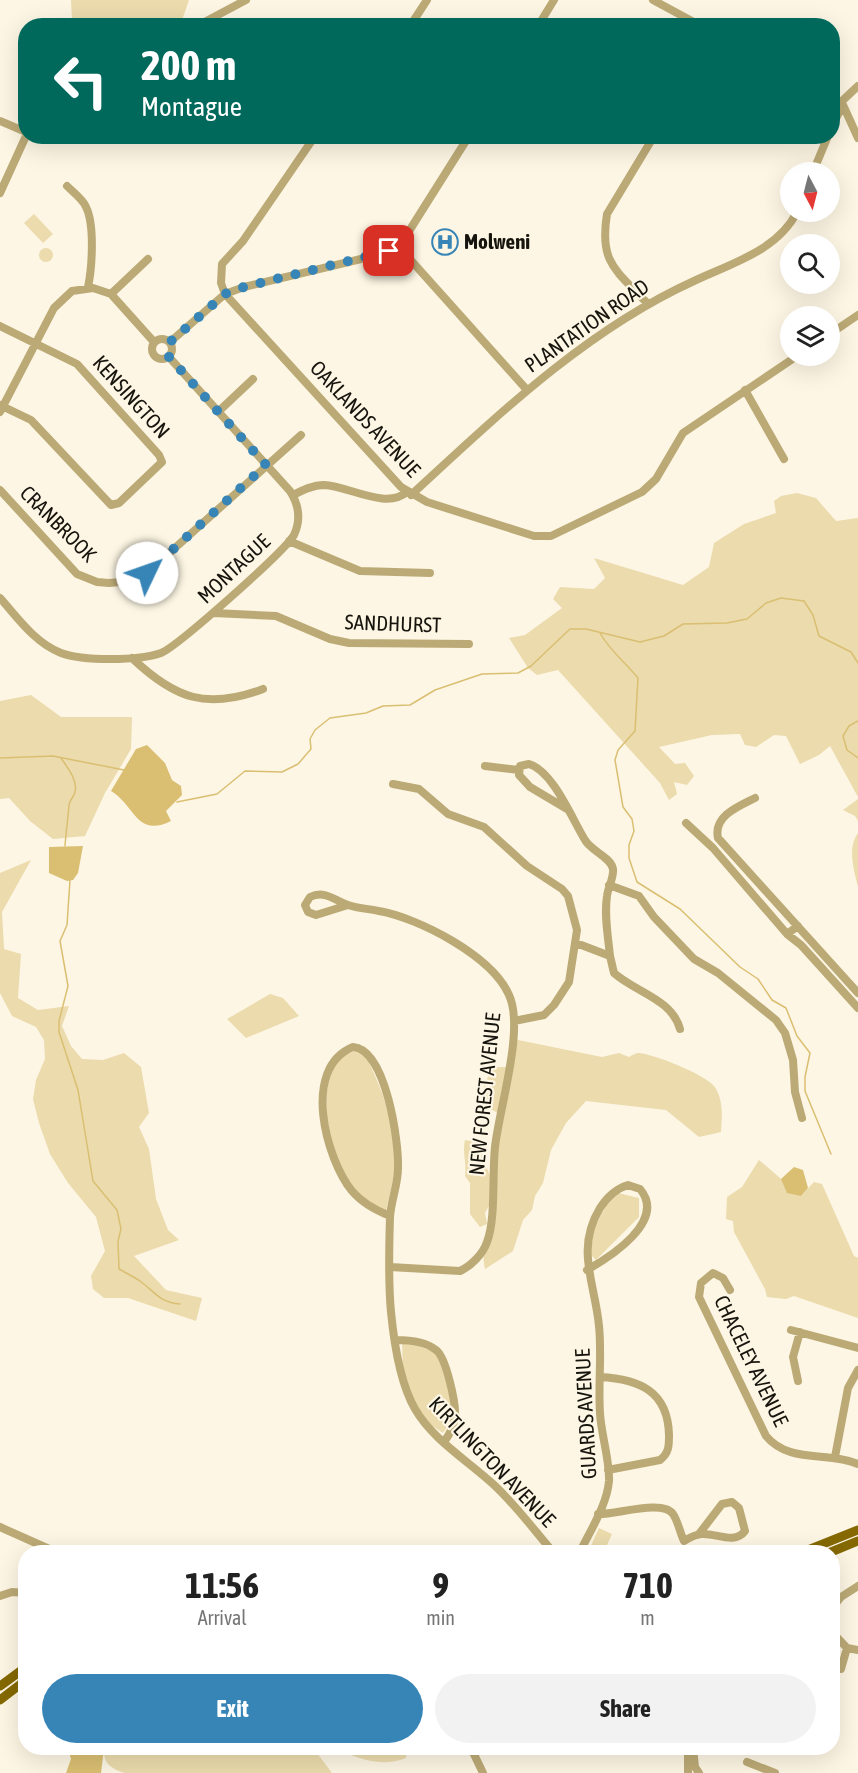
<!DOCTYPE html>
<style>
body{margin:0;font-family:"Asap Condensed",sans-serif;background:#f2f2f2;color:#222;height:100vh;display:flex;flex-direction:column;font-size:22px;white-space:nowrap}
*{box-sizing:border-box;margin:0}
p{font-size:20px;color:#767676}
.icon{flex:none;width:33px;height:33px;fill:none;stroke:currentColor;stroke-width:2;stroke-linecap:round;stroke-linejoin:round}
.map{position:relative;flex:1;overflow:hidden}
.panel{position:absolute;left:18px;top:1545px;width:822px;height:210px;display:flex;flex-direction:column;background:#fff;border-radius:24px;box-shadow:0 6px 24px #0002}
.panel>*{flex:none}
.hud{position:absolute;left:18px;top:18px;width:822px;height:126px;border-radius:24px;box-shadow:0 6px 24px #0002;background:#00695c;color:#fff;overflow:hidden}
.needle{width:39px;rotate:173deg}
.fabs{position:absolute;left:780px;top:162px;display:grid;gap:12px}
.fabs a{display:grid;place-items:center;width:60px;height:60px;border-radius:50%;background:#fff;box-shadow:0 6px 24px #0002;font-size:30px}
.pin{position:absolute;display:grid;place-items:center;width:51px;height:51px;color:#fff;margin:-26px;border-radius:12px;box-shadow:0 3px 9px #0006}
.me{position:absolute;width:66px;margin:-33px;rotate:48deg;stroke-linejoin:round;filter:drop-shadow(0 0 4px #0008)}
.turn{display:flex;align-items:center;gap:21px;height:126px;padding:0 24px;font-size:27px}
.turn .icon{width:78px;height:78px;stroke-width:2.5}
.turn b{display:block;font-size:42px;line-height:51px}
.eta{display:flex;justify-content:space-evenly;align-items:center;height:102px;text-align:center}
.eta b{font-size:36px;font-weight:700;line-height:42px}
.primary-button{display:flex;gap:12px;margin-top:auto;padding:12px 24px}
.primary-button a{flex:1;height:69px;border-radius:36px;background:#3785b7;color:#fff;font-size:24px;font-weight:700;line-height:69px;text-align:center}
.primary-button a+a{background:#f2f2f2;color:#222}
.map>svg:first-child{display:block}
.green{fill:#ebdbad}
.water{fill:#dabf72}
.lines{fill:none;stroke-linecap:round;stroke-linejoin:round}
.stream{stroke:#dabf72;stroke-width:1.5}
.minor{stroke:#bcaa76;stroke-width:8}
.major{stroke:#856900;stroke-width:9}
.route{stroke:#3785b7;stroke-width:10;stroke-dasharray:0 18}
.labels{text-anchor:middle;stroke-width:4.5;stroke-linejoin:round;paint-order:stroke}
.poi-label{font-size:21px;font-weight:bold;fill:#16140d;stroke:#fdf6e4;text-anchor:start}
.street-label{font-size:21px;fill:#16140d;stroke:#fdf6e4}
</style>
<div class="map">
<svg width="858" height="1773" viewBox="0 0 858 1773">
<rect width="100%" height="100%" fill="#fdf6e4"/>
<path class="green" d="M 71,0 L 189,0 L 181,23 L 176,25 L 97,26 L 72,21 Z
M 34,214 L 53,234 L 43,243 L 24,223 Z
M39 255a7 7 0 1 1 14 0a7 7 0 1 1-14 0Z
M 797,493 L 816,498 L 836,521 L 858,518 L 858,797 L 830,746 L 819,755 L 800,764 L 786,736 L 774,735 L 756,747 L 745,745 L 740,734 L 712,735 L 659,747 L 675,764 L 685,763 L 694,776 L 687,785 L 674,782 L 677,794 L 669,800 L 660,783 L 558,670 L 537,675 L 528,668 L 509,638 L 525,635 L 562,608 L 553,599 L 560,587 L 594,589 L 605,578 L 594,558 L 683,585 L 709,567 L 714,543 L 744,524 L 776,513 L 774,501 L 781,496 Z
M 31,695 L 61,717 L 132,717 L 131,749 L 105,793 L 85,836 L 53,839 L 30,821 L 9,798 L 0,799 L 0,701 Z
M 858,799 L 858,821 L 855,816 L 843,810 Z
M 858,833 L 858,887 C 854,870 847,848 858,833 Z
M 31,860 L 2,912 L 4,949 L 21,954 L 18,998 L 38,1010 L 69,1006 L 62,1026 L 71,1046 L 82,1059 L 103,1060 L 124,1053 L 141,1067 L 149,1113 L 139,1127 L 149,1149 L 156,1199 L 168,1230 L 179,1240 L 134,1256 L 166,1290 L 202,1298 L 196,1321 L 128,1298 L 104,1298 L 93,1289 L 91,1276 L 105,1251 L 96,1217 L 68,1183 L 50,1154 L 39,1123 L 33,1099 L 36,1080 L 45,1059 L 44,1040 L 36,1027 L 12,1016 L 0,993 L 0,873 Z
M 270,994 L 283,998 L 299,1016 L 246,1038 L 227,1019 Z
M 513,1039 L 602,1057 L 619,1053 L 629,1057 C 631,1056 634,1054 637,1053 C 650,1052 706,1075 714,1086 C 724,1100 722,1116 721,1132 L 699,1137 L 666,1110 L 586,1101 L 566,1123 L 551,1150 L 543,1183 L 535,1196 L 532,1210 L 523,1220 L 513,1251 L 485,1269 C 480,1246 490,1251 492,1234 C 495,1194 492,1155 503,1116 L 480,1103 L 484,1086 L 492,1067 L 510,1067 Z
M 363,1050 C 380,1084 395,1121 395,1161 C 395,1177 389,1195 386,1211 C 375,1206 359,1200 351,1189 C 327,1160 306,1053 363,1050 Z
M 465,1140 L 487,1144 L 484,1162 L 490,1175 L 491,1202 L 485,1213 L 487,1224 L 480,1227 L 470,1214 L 470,1183 L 465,1176 C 467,1163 462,1153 465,1140 Z
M 759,1160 L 801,1196 L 814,1182 L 822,1184 L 854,1256 L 858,1258 L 858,1318 L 794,1296 L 786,1299 L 767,1297 L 765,1289 L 734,1232 L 733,1221 L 726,1219 L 727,1197 L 742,1187 Z
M 614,1192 L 639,1198 L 639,1217 L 596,1260 L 591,1255 L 587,1240 Z
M 402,1340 L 440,1354 L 455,1415 L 443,1433 L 421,1419 L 403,1376 Z
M 599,1528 L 612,1534 L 604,1552 L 588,1552 Z
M 104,1748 L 303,1748 L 317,1753 L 332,1773 L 124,1773 C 110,1768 103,1763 104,1748 Z
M 333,1748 L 407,1748 L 406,1758 C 379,1768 358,1758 333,1748 Z"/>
<path class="water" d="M 147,745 L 165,763 L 172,780 L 181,786 L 182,795 L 166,811 L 171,821 C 136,838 135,805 111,791 L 136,749 Z
M 83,846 L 78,873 L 73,880 L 67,881 L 49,873 L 49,847 Z
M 794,1167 L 803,1170 L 808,1188 L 801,1196 L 787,1193 L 781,1179 Z
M 72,1748 L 104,1748 L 101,1773 L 66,1773 L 71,1759 L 69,1752 Z"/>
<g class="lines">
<path class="stream" d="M 600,633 C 610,651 625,662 638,678 L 635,731 L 618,750 L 615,760 L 623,807 L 632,819 L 634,831 L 629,845 L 629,858 L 637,882 L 680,909 L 740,967 L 758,979 L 772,1000 L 786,1008 L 797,1036 L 810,1053 L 805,1077 L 805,1091 L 831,1154
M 858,721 L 849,726 L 843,736 L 847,750 L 858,758
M 0,758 L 53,756 L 124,770
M 61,758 C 67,767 78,780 75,792 C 74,797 70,799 69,805 C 68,819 66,831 65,846
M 177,802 L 217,794 L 245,771 L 282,772 L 298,764 L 311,749 L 310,739 L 315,730 L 330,718 L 366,713 L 383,706 L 410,705 L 435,690 L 482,674 L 518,673 L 531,666 L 570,629 L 586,629 L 640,642 L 664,636 L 683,624 L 727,623 L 747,619 L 766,603 L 781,598 L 804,601 L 813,615 L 819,636 L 851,652 L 858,663
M 70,880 L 67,925 L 60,941 L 68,986 L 59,1021 L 59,1032 L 78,1090 L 93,1181 L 117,1210 L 121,1229 L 118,1241 L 119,1269 C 126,1273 134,1277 140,1281 C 155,1292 160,1303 180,1304"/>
<path class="minor" d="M 653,0 L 701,26
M 197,26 L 246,0
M 410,26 L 427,0
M 538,26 L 554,0
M 832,97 L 843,105 L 858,138
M 841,102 L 858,86
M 0,121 L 26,132
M 832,126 L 843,105
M 315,136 L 243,241 L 222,264 L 221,283 L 225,294 L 401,487 L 427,502 L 534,536 L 551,536 L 642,492 L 656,479 L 683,433 L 797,356
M 813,172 L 828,136
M 67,186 C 73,192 83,199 86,207 C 95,225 92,268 88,287
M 0,193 L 26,136
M 399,247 L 469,136
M 111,294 L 148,259
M 647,303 C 616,270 599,263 607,214 L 654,136
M 0,326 L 77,364 L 159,455 L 162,462 L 119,503 L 111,505 L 31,420 L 0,405
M 830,334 L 858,315
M152 349a10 10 0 1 1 20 0a10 10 0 1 1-20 0Z
M 170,342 L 225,294 L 244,287 L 361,259 L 399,247 L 527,390
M 745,390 L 784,459
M 219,411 L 253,379
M 0,412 L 54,308 L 72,291 L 93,288 L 111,294 L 154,342
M 0,490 L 77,574 L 97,582 L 109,583 L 131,581 L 147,573 L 301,435
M 293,495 C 303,490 313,485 324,485 C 349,486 386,510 407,492
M 411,495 C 498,415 586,330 694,281 C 732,263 777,251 797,212
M 289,541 L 360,571 L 430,573
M 0,598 C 18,618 35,643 61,653 C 82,661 139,661 161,653 C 178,646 285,551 294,535 C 301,520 299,505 290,491 L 169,357
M 214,613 L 276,616 L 330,639 L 349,643 L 469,644
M 132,658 C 175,699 207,710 263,689
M 485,766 L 519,770
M 393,784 L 419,789 L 448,814 L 484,827 L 527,866 L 562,889 L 568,896 L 577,930 L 569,982 L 554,1005 L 544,1015 L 514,1021
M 755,798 C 739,806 713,816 718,838 L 858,993
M 567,809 L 530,787 L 519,775 L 520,766 L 529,764 C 553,771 572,819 585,840 C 591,851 611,857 613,869 C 614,878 608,887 607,896 C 604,915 608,936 610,956
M 686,823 L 713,848 L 787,934
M 609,885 L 639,896 L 654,917 L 694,959 L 718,973 L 776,1020 L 785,1033 L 793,1060 L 795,1092 L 802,1118
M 348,905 L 316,915 L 308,912 L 305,905 L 310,897 C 325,890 334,900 348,905 C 357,908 369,909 379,911 C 419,918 492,956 509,995 C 525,1029 499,1109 495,1147 C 492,1174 496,1219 487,1242 C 483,1254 471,1266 460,1271 L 390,1267
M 798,926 L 787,934 L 801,945 L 858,1008
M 576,943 L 610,956 L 614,973 C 635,992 672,999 680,1029
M 390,1216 C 375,1210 362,1203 352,1191 C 326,1159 301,1068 353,1047 C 386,1049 399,1142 398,1168 C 398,1185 391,1200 390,1217 C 389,1248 388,1281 391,1312 C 394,1343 400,1383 415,1409 C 433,1440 467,1460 493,1484 C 515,1504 534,1530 553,1552
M 730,1290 L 723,1278 L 713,1273 L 701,1283 L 699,1297 L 766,1436 C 789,1464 828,1451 858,1464
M 791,1330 L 858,1348
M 396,1340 C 409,1340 425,1341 436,1350 C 446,1357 456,1403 455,1416 C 454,1426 450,1434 444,1442
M 600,1377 C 639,1379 668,1391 669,1435 C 669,1446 669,1453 660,1460 L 608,1470
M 798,1381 L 793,1357 L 800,1332
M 835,1457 L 848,1388 L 858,1370
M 598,1514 C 615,1515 663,1499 673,1514 C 678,1521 680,1533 684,1541 C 689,1538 696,1534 702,1534 C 717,1533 734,1545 745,1531 L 739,1508 L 732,1502 L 722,1504 L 699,1534
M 0,1527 L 56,1552
M 580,1552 C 590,1531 607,1505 609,1481 C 610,1461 601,1434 600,1413 C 598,1384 602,1355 599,1326 C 595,1283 575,1249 600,1208 C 607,1197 615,1189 628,1185 L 640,1189 C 667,1221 610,1257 587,1270
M 0,1596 L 12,1592 L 26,1593
M 832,1608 L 841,1597 L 858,1586
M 832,1632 L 847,1648 L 858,1650
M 841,1669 L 847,1648
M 471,1748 L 483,1773
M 688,1748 L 688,1773
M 693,1748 L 695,1767 L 699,1773
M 747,1762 L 775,1773"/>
<path class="major" d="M 803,1552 L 858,1530
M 831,1552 L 858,1541
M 0,1686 L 26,1667
M 0,1700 L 26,1680"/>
</g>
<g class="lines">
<path class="route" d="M 147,573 L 266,465 L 169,357 L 172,351 L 170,342 L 225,294 L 244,287 L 389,251"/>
</g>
<defs>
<g id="hospital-ring" transform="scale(1.35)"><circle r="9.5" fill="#fdf6e4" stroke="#3785b7" stroke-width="1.5"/><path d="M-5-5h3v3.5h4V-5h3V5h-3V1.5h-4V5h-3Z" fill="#3785b7"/></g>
</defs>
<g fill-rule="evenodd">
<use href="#hospital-ring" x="445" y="242"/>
</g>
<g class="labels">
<g class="poi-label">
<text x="464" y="249">Molweni</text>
</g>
<g class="street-label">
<text transform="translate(587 326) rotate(-35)" y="7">PLANTATION ROAD</text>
<text transform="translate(131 397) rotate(48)" y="7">KENSINGTON</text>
<text transform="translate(365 419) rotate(47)" y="7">OAKLANDS AVENUE</text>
<text transform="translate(58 524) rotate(45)" y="7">CRANBROOK</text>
<text transform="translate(234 569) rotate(-43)" y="7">MONTAGUE</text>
<text transform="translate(393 624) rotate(2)" y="7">SANDHURST</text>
<text transform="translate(485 1094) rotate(-84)" y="7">NEW FOREST AVENUE</text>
<text transform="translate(751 1361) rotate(64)" y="7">CHACELEY AVENUE</text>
<text transform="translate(586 1414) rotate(-93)" y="7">GUARDS AVENUE</text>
<text transform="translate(492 1462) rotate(46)" y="7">KIRTLINGTON AVENUE</text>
</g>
</g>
</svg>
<div class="fabs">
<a><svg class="needle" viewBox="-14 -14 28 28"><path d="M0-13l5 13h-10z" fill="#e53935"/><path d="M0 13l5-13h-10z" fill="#767676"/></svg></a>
<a><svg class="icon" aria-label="search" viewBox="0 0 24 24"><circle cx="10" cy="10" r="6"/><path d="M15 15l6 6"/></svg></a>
<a><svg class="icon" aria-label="layers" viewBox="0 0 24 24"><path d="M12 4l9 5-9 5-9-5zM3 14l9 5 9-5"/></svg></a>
</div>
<div class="pin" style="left:389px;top:251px;background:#d93025"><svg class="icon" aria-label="arrive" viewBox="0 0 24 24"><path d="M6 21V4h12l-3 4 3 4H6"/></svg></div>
<svg class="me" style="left:147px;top:573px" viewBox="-20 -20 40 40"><circle r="19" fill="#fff"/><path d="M0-13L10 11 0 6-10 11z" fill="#3785b7"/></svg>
<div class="hud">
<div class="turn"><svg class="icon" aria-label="left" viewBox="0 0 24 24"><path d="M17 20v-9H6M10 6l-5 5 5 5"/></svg><div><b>200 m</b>Montague</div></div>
</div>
<section class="panel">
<div class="eta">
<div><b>11:56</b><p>Arrival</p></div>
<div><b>9</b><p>min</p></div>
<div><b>710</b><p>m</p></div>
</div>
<div class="primary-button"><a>Exit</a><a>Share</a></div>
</section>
</div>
